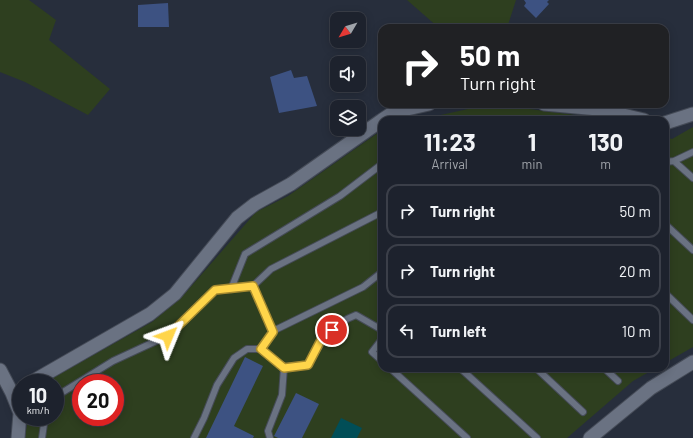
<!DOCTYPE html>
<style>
body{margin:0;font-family:Barlow,sans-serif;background:#2a2f39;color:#f1f3f6;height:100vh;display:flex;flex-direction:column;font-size:15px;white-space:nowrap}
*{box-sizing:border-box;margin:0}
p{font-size:13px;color:#a0a4aa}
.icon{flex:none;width:22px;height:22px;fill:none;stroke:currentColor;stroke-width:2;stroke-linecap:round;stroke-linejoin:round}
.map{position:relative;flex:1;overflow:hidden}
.drawer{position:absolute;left:378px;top:116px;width:291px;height:256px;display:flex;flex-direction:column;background:#1d222d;border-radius:12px;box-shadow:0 2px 10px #0003,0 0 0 1px #3b3f49}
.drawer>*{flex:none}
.banner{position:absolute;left:378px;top:24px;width:291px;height:84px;border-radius:12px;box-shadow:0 2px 10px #0003,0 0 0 1px #3b3f49;background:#202124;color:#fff;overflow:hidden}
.needle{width:26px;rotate:232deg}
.fabs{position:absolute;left:330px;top:12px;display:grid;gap:8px}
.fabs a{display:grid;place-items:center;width:36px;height:36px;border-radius:8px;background:#1d222d;box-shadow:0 2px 10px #0003,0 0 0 1px #3b3f49;font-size:20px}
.speed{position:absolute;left:12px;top:374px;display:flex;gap:8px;font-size:20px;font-weight:700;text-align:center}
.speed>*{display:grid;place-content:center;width:52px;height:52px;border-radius:50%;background:#1d222d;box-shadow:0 2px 10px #0003,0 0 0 1px #3b3f49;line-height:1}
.speed small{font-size:10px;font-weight:400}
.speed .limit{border:6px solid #d22;background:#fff;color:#111}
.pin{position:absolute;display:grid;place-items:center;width:34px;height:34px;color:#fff;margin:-17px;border:2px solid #fff;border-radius:50%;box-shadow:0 1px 4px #0007}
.me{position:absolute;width:44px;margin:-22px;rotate:46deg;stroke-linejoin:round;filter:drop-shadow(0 0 3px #0008)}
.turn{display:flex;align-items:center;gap:14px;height:84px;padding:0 16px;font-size:18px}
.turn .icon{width:52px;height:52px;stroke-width:2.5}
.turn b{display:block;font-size:28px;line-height:34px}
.eta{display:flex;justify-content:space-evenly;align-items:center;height:68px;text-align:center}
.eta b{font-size:24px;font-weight:700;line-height:28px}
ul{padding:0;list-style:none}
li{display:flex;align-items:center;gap:12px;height:54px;margin:0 8px 6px;padding:0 8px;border:2px solid #3b3f49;border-radius:12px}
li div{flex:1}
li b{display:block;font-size:15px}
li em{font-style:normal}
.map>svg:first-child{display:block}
.green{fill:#2e3f1f;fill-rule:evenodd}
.water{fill:#014e57}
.building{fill:#3d5282}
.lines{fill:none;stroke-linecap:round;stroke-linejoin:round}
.lane-casing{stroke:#454b57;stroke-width:8}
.street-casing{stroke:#454b57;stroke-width:15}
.lane{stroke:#6a7282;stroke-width:6}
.street{stroke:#6a7282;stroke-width:13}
.route-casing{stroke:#a68a30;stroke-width:10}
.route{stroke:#ffd54a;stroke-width:7}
</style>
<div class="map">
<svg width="693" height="438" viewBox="0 0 693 438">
<rect width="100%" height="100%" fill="#272e3c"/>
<path class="green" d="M 0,0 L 29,0 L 56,20 L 49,40 L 110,89 L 88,115 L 25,82 L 0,72 Z
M 407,0 L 516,0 L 507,28 L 439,28 Z
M 477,107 L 522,108 L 575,115 L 594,120 L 418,120 Z
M 693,127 L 693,347 L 665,363 L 665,137 L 672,139 Z
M 382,130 L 382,368 L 656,368 L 633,381 L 567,438 L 25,438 L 28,417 L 55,417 L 55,383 L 44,383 L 152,322 L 181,298 L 256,212 L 288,196 ZM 81,383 L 115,383 L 115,417 L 81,417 Z"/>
<path class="water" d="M 341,418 L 362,428 L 357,438 L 331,438 Z"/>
<path class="building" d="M 524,0 L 549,0 L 547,2 L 549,4 L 536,18 L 524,6 L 526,3 Z
M 168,3 L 169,27 L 138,27 L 138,5 Z
M 291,70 L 294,78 L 307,76 L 317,106 L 279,113 L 270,77 Z
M 245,357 L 263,366 L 234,426 L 254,436 L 253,438 L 206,438 Z
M 296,393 L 319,404 L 302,438 L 278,438 L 274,436 Z"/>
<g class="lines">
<g class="lane-casing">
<path id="lane" d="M 674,161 L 693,178
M 665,162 L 674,161 L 693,152
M 665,224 L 693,250
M 253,286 L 271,269 L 382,212
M 231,289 L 245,254 L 340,196 L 382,164
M 665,293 L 693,320
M 382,339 L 372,352 L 382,361
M 261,349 L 273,331 L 363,287 L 382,272
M 284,367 L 308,365 C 322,340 328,326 356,315 L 382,330
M 390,368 L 467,438
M 460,368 L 537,438
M 536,368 L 583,412
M 604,368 L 618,381
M 55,397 L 113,361 L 167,336 L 215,290 L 253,286 L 273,331
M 42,438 L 45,417
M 194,438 L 204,418 L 217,385 L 234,358 L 247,349 L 261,349 L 284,367 L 282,395 L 268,431 L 270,438"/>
</g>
<g class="street-casing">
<path id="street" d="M 544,104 L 598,109 L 644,120
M 382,120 L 394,112 L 429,104
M 665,123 L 693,114
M 0,370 L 12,393 L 20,413 L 18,438
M 30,383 L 150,314 L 175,294 L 237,218 L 255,204 L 291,184 L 382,120
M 590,438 L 651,388 L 693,362"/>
</g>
<use href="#lane" class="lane"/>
<use href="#street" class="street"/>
</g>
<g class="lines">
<g class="route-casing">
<path id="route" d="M 168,336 L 215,290 L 253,286 L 273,332 L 261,349 L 284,368 L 308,365 L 322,338 L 332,330"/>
</g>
<use href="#route" class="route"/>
</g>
</svg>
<div class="fabs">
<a><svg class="needle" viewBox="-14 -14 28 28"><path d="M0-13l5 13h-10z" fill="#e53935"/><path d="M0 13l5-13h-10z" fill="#a0a4aa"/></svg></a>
<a><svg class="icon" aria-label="sound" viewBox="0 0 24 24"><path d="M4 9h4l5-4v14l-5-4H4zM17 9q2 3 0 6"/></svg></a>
<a><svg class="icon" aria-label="layers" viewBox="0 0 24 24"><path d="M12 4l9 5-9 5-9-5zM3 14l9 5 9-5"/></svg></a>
</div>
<div class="speed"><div>10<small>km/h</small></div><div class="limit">20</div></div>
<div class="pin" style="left:332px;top:330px;background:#d93025"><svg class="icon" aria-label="arrive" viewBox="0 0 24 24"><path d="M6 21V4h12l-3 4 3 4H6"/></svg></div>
<svg class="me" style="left:168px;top:336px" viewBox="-20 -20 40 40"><path d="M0-17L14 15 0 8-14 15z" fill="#ffd54a" stroke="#fff" stroke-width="4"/></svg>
<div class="banner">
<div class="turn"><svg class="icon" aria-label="right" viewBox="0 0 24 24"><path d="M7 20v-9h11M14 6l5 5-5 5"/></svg><div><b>50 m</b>Turn right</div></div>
</div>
<section class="drawer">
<div class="eta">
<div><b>11:23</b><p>Arrival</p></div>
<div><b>1</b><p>min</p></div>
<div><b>130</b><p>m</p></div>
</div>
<ul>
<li><svg class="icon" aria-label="right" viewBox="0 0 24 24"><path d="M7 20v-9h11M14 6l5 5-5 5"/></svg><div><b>Turn right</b></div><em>50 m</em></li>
<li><svg class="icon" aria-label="right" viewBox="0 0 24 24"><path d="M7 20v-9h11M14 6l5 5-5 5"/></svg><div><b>Turn right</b></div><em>20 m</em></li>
<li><svg class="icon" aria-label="left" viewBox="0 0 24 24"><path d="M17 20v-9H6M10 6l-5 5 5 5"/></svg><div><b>Turn left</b></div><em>10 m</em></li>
</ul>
</section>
</div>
